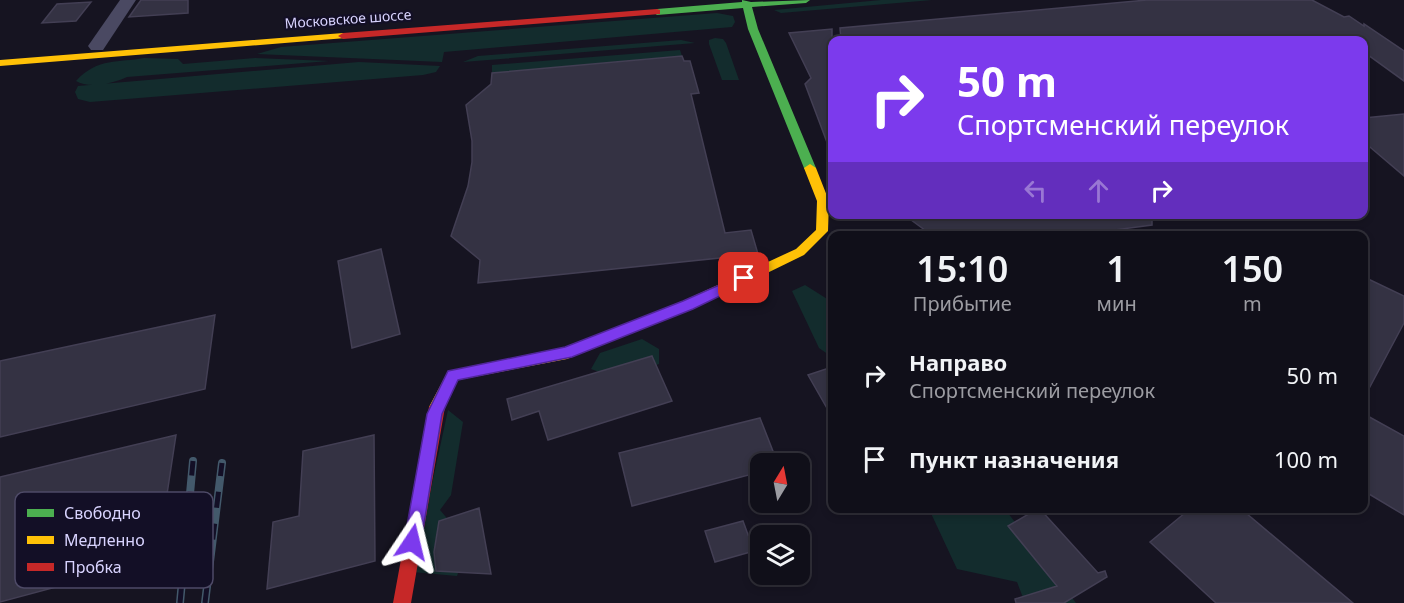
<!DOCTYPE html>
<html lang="ru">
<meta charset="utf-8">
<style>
body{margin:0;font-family:"Noto Sans",sans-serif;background:#191822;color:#f1f3f6;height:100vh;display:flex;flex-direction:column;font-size:22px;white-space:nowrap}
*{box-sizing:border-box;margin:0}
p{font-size:20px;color:#9c9ca2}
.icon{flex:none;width:33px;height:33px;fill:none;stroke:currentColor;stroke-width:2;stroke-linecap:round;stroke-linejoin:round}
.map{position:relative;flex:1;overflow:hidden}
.side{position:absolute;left:828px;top:231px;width:540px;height:282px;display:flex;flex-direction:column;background:#100f19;border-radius:12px;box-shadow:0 3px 9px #0003,0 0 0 2px #302f38}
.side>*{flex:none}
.guide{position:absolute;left:828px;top:36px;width:540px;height:183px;border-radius:12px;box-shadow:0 3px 9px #0003,0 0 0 2px #302f38;background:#7c3aed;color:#fff;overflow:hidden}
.needle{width:39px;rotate:10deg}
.tools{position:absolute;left:750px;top:453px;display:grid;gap:12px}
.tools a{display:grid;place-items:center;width:60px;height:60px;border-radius:12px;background:#100f19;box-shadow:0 3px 9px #0003,0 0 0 2px #302f38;font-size:30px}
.pin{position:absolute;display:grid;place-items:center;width:51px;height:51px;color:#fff;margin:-26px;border-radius:12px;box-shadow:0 3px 9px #0006}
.me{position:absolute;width:66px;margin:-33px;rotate:10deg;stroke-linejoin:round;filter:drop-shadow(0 0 4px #0008)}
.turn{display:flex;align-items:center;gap:21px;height:126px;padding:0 30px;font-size:27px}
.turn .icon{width:78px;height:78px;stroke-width:2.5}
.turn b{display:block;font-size:42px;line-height:51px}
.lanes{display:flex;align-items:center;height:57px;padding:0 30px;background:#0003;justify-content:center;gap:30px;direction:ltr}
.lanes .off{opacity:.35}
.eta{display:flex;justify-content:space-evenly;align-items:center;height:102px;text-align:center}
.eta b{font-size:36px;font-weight:600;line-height:42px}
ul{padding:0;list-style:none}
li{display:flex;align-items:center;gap:18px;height:84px;padding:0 30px}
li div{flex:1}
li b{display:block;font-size:22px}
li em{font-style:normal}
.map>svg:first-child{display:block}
.green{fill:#132c2d}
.building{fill:#343243;stroke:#433f54;stroke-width:1.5}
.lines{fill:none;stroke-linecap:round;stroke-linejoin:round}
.street{fill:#4a4962;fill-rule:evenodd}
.fast{fill:#4caf50;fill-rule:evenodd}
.slow{fill:#ffc107;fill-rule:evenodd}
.jam{fill:#c62828;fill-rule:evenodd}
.rail-casing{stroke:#43596b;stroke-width:8}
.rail{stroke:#130f26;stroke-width:5;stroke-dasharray:16;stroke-linecap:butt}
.route{fill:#7c3aed;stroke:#51269a;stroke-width:1.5}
.labels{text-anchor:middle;stroke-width:4.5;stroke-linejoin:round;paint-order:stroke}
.far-street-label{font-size:14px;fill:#d9d4ff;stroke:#130f26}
.key{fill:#130f26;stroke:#4e4a67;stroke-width:1.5}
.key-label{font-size:16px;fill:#d9d4ff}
</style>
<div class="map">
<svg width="1404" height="603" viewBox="0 0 1404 603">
<rect width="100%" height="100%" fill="#161421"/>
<path class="green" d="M 881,0 L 932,0 L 781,13 L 774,10 Z
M 717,13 L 733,16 L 735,22 L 732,27 L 444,52 L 442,62 L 257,54 L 281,47 Z
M 715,38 L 723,39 L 726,43 L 739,80 L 722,80 L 709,44 L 709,40 Z
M 681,40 L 695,43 L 463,62 L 478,56 Z
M 680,50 L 682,56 L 492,73 L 492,65 Z
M 144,58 L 178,59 L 183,64 L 255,58 L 329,61 L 127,77 C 114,83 89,89 76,81 C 98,57 119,63 144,58 Z
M 359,62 L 440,66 L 436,72 L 423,75 L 90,102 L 78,99 L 75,92 L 78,86 Z
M 805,285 L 832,302 L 832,357 L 819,348 L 792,291 Z
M 642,339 L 659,349 L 659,364 L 616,378 L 591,369 L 600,353 Z
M 448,410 L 463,422 L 451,495 L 440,510 L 468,543 L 457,576 L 413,572 Z
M 929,509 L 1005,509 L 1076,603 L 1025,603 L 1017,582 L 957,569 Z"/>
<path class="building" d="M 141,0 L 188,0 L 188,13 L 129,17 Z
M 1147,0 L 1312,0 L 1344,17 L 1349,16 L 1364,26 L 1364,24 L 1404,51 L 1404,81 L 1364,52 L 1364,40 L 841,40 L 840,28 Z
M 91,2 L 76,21 L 42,23 L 57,4 Z
M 832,29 L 832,153 L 831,153 L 805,84 L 811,78 L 789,33 Z
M 682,56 L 684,61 L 690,61 L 699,93 L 691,94 L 725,233 L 751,230 L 758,254 L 478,283 L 480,260 L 451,236 L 468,186 L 472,162 L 472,141 L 466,105 L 491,84 L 492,73 Z
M 1404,114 L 1404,176 L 1364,142 L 1364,118 Z
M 903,214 L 1152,214 L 1152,225 L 1099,232 L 1102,236 L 933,236 Z
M 381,249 L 400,334 L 352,348 L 338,261 Z
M 1364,277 L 1404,296 L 1404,323 L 1364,398 Z
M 215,315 L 205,389 L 0,437 L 0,361 Z
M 652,356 L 672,401 L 548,440 L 539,411 L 512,420 L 507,399 Z
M 832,367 L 832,417 L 808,375 Z
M 1364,414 L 1404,436 L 1404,515 L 1364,491 Z
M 760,418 L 778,464 L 760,464 L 760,472 L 632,506 L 619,453 Z
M 176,435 L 157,560 L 0,602 L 0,477 Z
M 374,435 L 375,561 L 267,589 L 273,522 L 299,516 L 303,451 Z
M 479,508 L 491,574 L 436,571 L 434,552 L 439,521 Z
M 1039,508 L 1098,573 L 1105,571 L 1107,577 L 1064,603 L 1016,603 L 1015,599 L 1057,586 L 1008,526 Z
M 1191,508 L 1240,508 L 1353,603 L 1216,603 L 1150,542 Z
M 743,521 L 754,551 L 715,562 L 705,531 Z"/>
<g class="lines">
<path class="street" d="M 120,0 L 136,0 L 103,50 L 91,50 L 88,46 Z"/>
<path class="fast" d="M 742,0 L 751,2 L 810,0 L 806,3 L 752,7 L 758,29 L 816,168 L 814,171 L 806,171 L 804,168 L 748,29 L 743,8 L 657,15 L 653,12 L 657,9 L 742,2 Z"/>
<path class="slow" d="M 343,33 L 346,34 L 346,38 L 0,66 L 0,60 Z
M 810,164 L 816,168 L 829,201 L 828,231 L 804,255 L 693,309 L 567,359 L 458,380 L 442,411 L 437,413 L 432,411 L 429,407 L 448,371 L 565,348 L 683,301 L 796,249 L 816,230 L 817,201 L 804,168 Z"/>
<path class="jam" d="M 657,9 L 660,10 L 660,14 L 343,39 L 338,36 L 343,33 Z
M 437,401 L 442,403 L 445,407 L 411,603 L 393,603 L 429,407 L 432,403 Z"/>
<g class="rail-casing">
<path id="rail" d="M 180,603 L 193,461
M 205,603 L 222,463"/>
</g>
<use href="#rail" class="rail"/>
</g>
<path class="route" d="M 744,274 L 751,278 L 749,282 L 693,309 L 572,357 L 458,380 L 442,414 L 421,542 L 419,548 L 412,550 L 406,548 L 404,542 L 427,414 L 448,371 L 565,347 L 683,301 Z"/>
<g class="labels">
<g class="far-street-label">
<text transform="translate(348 19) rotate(-4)" y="5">Московское шоссе</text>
</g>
</g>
<rect x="15" y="492" width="198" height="96" rx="9" class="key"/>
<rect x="27" y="509" width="27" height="8" fill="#4caf50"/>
<rect x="27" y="536" width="27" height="8" fill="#ffc107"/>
<rect x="27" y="563" width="27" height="8" fill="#c62828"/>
<g class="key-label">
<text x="64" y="519">Свободно</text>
<text x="64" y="546">Медленно</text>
<text x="64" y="573">Пробка</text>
</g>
</svg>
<div class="tools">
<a><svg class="needle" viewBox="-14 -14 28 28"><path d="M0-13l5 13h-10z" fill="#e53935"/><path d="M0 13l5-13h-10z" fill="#9c9ca2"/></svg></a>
<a><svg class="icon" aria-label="layers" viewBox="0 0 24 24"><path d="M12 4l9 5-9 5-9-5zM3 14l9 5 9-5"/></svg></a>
</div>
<div class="pin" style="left:744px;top:278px;background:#d93025"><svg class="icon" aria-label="arrive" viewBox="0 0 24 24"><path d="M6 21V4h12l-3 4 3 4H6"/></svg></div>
<svg class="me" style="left:412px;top:542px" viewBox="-20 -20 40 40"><path d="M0-17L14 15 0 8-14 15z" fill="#7c3aed" stroke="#fff" stroke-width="4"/></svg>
<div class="guide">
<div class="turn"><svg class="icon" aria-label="right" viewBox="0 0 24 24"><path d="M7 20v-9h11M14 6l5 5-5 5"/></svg><div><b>50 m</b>Спортсменский переулок</div></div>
<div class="lanes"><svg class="icon off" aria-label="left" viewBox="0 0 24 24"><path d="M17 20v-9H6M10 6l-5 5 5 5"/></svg><svg class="icon off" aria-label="ahead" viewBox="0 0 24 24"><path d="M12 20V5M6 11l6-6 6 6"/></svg><svg class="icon" aria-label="right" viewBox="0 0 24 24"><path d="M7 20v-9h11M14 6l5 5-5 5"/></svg></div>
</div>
<section class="side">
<div class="eta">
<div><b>15:10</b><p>Прибытие</p></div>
<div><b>1</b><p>мин</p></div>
<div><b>150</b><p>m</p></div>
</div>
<ul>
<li><svg class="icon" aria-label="right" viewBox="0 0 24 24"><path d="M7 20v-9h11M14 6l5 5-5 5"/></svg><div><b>Направо</b><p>Спортсменский переулок</p></div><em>50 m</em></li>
<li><svg class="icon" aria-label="arrive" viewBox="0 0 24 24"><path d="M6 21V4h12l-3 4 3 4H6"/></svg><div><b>Пункт назначения</b></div><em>100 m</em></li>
</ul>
</section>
</div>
